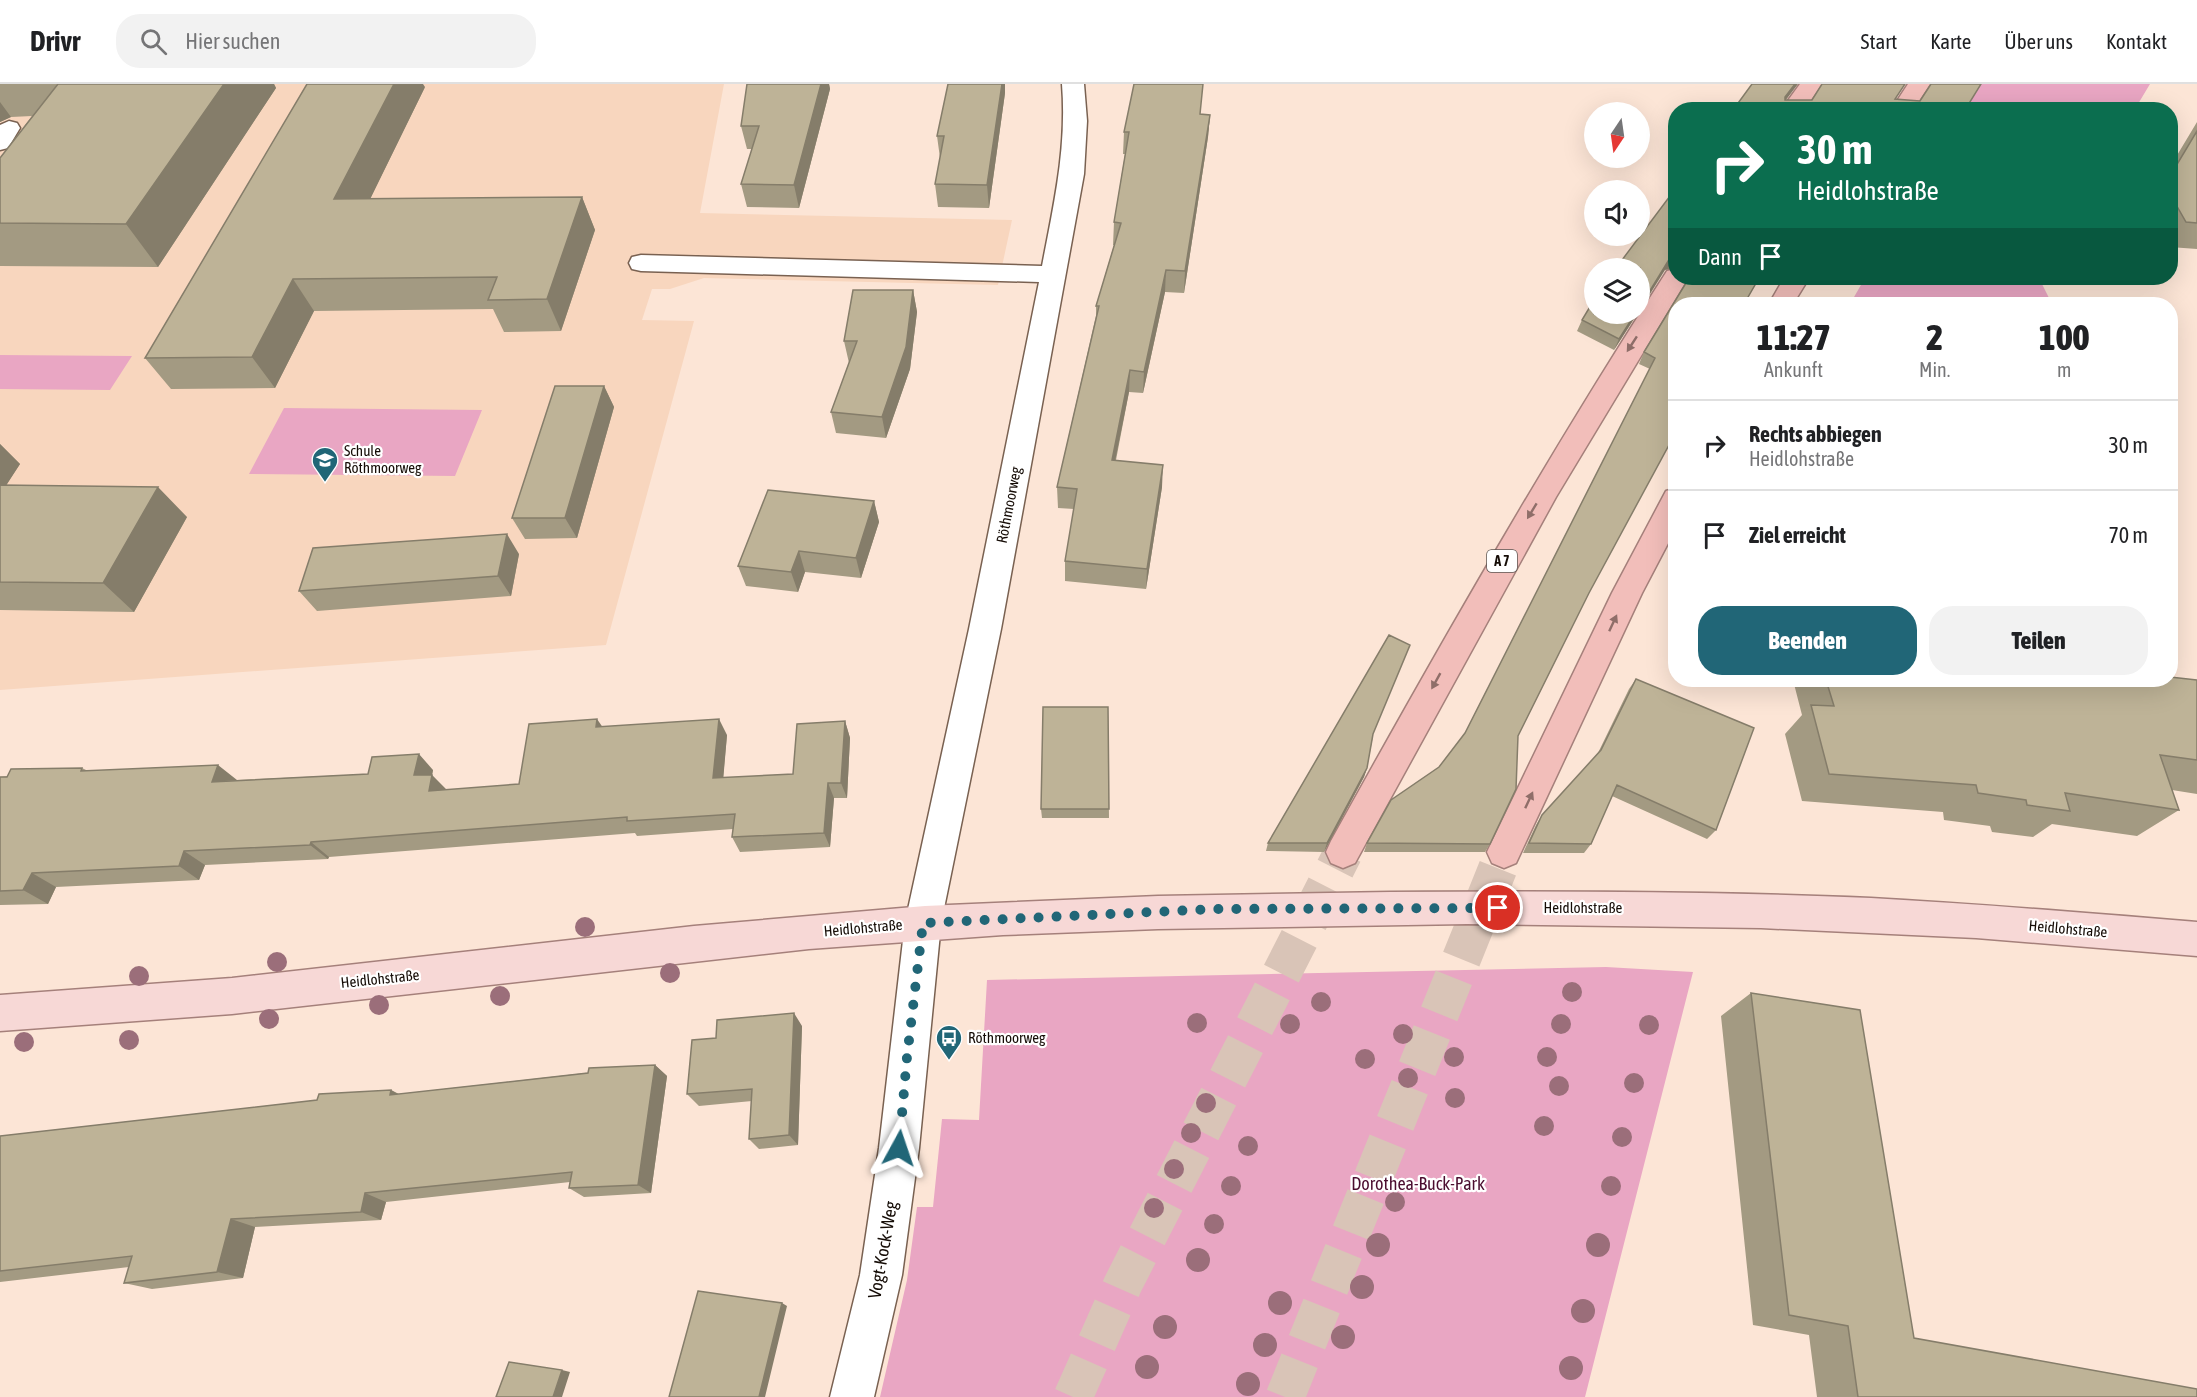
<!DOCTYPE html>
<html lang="de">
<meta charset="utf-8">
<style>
body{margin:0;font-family:"Asap Condensed",sans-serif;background:#f2f2f2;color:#202124;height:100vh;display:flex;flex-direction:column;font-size:22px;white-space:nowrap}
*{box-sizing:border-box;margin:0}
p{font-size:20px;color:#757577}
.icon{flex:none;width:33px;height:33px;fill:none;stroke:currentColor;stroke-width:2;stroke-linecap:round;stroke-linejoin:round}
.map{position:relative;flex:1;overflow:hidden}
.drawer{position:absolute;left:1668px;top:213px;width:510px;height:390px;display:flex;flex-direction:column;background:#fff;border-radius:24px;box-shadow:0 6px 24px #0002}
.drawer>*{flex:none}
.banner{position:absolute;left:1668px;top:18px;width:510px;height:183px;border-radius:24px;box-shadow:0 6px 24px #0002;background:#0b6e4f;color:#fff;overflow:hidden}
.needle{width:39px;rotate:193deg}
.fabs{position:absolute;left:1584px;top:18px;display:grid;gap:12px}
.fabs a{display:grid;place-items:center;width:66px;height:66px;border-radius:50%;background:#fff;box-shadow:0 6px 24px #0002;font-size:30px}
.pin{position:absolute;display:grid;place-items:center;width:51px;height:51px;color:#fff;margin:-26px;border:3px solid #fff;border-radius:50%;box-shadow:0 2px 6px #0007}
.me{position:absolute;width:66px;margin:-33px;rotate:5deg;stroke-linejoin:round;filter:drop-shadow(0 0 4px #0008)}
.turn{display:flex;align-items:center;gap:21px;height:126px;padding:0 30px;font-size:27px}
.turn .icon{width:78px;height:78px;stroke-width:2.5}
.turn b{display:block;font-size:42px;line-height:51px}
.then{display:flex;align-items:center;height:57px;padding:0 30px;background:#0003;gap:12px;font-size:22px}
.eta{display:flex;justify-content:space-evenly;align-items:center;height:102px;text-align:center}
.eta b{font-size:36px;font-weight:800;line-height:42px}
.cta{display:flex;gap:12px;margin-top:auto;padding:12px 30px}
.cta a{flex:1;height:69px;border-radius:24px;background:#216677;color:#fff;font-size:24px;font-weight:800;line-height:69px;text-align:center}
.cta a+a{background:#f2f2f2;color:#202124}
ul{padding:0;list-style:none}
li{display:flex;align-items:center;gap:18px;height:90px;padding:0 30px;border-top:2px solid #e0e0e0}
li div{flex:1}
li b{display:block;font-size:22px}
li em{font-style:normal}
header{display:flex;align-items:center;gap:36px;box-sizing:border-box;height:84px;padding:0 30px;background:#fff;border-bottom:2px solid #e0e0e0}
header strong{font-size:28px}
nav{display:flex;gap:33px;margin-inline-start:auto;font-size:21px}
.search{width:420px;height:54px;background:#f2f2f2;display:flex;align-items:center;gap:15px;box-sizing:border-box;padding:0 21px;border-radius:24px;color:#757577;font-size:22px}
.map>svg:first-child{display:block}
.built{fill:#f8d6be}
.green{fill:#e9a6c3}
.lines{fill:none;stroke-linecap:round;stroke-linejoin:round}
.highway-tunnel-far1{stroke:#d9c4b7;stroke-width:31;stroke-dasharray:31 16;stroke-linecap:butt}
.highway-tunnel{stroke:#d9c4b7;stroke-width:39;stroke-dasharray:39 20;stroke-linecap:butt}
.minor-casing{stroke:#796151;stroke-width:3}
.major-casing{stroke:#a5807b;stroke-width:3}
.highway-casing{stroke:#a5807b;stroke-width:3}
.minor{fill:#fff;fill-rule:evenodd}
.major{fill:#f7d8d6;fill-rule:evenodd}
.highway{fill:#f2beba;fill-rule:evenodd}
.tree{fill:#9b6e7a}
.wall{fill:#a39a82}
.shaded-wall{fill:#857d6a}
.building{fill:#beb397;stroke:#857d6a;stroke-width:1.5}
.oneway{fill:#8f6e69}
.route{stroke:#216677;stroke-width:10;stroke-dasharray:0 18}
.labels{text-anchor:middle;stroke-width:4.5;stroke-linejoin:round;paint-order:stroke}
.shield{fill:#fff;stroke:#5b5551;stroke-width:1.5}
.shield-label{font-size:14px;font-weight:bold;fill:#150c06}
.poi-label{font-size:15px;fill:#150c06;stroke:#fff;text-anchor:start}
.street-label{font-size:15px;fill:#150c06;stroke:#fff}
.near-park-label{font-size:18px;fill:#4b0d2f;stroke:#fff}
.near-street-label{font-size:18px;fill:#150c06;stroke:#fff}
</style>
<header>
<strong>Drivr</strong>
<div class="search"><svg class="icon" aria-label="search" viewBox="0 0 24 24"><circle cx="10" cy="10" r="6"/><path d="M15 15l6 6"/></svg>Hier suchen</div>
<nav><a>Start</a><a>Karte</a><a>Über uns</a><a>Kontakt</a></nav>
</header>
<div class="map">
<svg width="2197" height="1313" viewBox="0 0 2197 1313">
<rect width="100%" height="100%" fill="#fce5d6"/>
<path class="built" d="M 0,0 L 724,0 L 700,129 L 1012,136 L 998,201 L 704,194 L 670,205 L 652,205 L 642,236 L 694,237 L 606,561 L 0,606 Z"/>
<path class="green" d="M 1980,0 L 2150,0 L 2135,25 L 1964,26 Z
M 1865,194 L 2039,194 L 2052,220 L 1850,220 Z
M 0,271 L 132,272 L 110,306 L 0,305 Z
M 284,324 L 482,326 L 455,392 L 249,390 Z
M 1606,883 L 1693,888 L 1585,1313 L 880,1313 L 907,1196 L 917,1123 L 933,1123 L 942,1035 L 979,1036 L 987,896 Z"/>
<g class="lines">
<path class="highway-tunnel-far1" d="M 1342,770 L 1343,768
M 1503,770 L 1504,768"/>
<path class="highway-tunnel" d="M 1073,1313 L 1123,1200 L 1343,769
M 1285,1313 L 1504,769"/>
<g class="minor-casing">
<path id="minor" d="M 1062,0 L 1084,0 L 1087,37 L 1084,90 L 1001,545 L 941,839 L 919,1064 L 902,1191 L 874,1313 L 830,1313 L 860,1191 L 879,1064 L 905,839 L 969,545 L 1039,198 L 641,187 L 632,185 L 629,179 L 632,173 L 641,171 L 1042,182 C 1054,119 1067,64 1062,0 Z
M 9,37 L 17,39 L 20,44 L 8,64 L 0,66 L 0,41 Z"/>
</g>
<g class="major-casing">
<path id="major" d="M 1390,808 C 1550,807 1711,807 1871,814 C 1980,820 2088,829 2197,838 L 2197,872 L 1976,854 L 1761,844 L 1467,840 L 1158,845 L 1003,851 L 809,865 L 232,930 L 0,947 L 0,911 L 232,894 L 694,842 L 925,822 L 1158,812 Z"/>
</g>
<g class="highway-casing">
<path id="highway" d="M 1800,0 L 1822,0 L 1804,26 L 1781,26 Z
M 1908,0 L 1930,0 L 1913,26 L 1891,26 Z
M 1676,185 L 1676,194 L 1688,194 L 1556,413 L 1355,779 L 1343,784 L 1331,779 L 1326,768 L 1331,757 C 1438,564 1547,373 1667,187 Z
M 1784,194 L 1809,194 L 1793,220 L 1769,220 Z
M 1676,404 L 1676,444 L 1642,509 L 1516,779 L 1504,784 L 1492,779 L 1487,768 L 1612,509 L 1666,407 Z"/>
</g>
<use href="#minor" class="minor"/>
<use href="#major" class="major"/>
<use href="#highway" class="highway"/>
</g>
<g class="tree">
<circle cx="585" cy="843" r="10"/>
<circle cx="277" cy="878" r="10"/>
<circle cx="670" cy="889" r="10"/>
<circle cx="139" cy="892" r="10"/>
<circle cx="1572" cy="908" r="10"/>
<circle cx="500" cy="912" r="10"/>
<circle cx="1321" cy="918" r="10"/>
<circle cx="379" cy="921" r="10"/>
<circle cx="269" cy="935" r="10"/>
<circle cx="1197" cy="939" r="10"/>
<circle cx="1290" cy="940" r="10"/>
<circle cx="1561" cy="940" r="10"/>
<circle cx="1649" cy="941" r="10"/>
<circle cx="1403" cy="950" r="10"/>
<circle cx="129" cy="956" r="10"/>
<circle cx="24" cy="958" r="10"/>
<circle cx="1454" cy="973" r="10"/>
<circle cx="1547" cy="973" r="10"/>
<circle cx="1365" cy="975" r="10"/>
<circle cx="1408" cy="994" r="10"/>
<circle cx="1634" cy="999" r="10"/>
<circle cx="1559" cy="1002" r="10"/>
<circle cx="1455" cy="1014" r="10"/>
<circle cx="1206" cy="1019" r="10"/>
<circle cx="1544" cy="1042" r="10"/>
<circle cx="1191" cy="1049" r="10"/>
<circle cx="1622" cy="1053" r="10"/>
<circle cx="1248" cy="1062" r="10"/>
<circle cx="1174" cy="1085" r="10"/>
<circle cx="1231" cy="1102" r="10"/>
<circle cx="1611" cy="1102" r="10"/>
<circle cx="1395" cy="1118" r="10"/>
<circle cx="1154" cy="1124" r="10"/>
<circle cx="1214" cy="1140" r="10"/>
<circle cx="1378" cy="1161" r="12"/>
<circle cx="1598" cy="1161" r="12"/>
<circle cx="1198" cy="1176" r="12"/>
<circle cx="1362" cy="1203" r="12"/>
<circle cx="1280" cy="1219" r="12"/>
<circle cx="1583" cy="1227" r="12"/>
<circle cx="1165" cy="1243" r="12"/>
<circle cx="1343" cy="1253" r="12"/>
<circle cx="1265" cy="1261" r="12"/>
<circle cx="1147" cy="1283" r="12"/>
<circle cx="1571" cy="1284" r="12"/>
<circle cx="1248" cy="1300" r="12"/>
</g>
<path class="wall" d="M 0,0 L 274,0 L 276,4 L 158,183 L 0,182 L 0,74 L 32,32 L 11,33 L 0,38 Z
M 747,0 L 829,0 L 830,5 L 799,124 L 747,123 L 741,100 L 752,65 L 747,65 L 741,42 Z
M 425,3 L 370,115 L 582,113 L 595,146 L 561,247 L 504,248 L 493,225 L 314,227 L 275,304 L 171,305 L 145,274 Z
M 1005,9 L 989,124 L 938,123 L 935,100 L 940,74 L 937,52 Z
M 1201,30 L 1210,31 L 1208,53 L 1184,209 L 1165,208 L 1143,309 L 1129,308 L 1116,376 L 1162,403 L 1146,505 L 1065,497 L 1065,477 L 1074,425 L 1058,424 L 1057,403 L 1096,232 L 1096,222 L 1114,161 L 1113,161 L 1114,138 L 1125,70 L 1123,70 L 1124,48 Z
M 2197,38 L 2197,165 L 2170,163 L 2170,83 Z
M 1689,194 L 1589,509 L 1518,652 L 1490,760 L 1485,768 L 1364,768 L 1367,759 L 1439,683 L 1465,649 L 1650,285 L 1639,280 L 1644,268 Z
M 913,206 L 917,228 L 910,285 L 886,354 L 836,349 L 831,328 L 849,279 L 844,257 Z
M 1637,230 L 1614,266 L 1577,247 L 1582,236 Z
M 604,302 L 614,323 L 577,454 L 525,455 L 512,434 Z
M 0,360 L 20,380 L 6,401 L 187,433 L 134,528 L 0,526 Z
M 874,417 L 879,438 L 861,494 L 805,488 L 798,508 L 746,502 L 738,482 Z
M 519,470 L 511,512 L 317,527 L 299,507 Z
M 1636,595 L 1716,746 L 1707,755 L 1612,712 L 1591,760 L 1584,769 L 1523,769 L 1536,741 L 1542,731 L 1597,671 L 1629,605 Z
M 1793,596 L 2197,596 L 2197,710 L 2172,706 L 2179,726 L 2137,752 L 2052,740 L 2033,753 L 1992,748 L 1990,742 L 1944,736 L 1943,728 L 1802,717 L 1785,650 L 1802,631 Z
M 1108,623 L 1109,734 L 1042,734 L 1041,725 Z
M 845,637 L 850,654 L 847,714 L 834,714 L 830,763 L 740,768 L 732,753 L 733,745 L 637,752 L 635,749 L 329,773 L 328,775 L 205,781 L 199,796 L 56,803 L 48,820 L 0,821 L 0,693 L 82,684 L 86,686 L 237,696 L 368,690 L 433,686 L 432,691 L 446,706 L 519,700 L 602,642 L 727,651 L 723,694 L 793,690 Z
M 1373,652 L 1367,684 L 1364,693 L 1324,768 L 1266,767 L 1268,759 Z
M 1751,909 L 1914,1254 L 2197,1313 L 1817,1313 L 1809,1251 L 1753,1241 L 1721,932 Z
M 802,942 L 798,1061 L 759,1065 L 749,1055 L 752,1017 L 699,1022 L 687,1010 L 716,954 Z
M 655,981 L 667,992 L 651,1109 L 584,1113 L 569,1104 L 570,1098 L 386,1118 L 381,1136 L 255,1143 L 243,1194 L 152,1205 L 124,1199 L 129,1183 L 0,1198 L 0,1052 L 317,1016 L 391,1006 L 399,1010 Z"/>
<path class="shaded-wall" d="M 224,0 L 274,0 L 276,4 L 158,183 L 126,140 Z
M 394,0 L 423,0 L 425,3 L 354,148 L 334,115 Z
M 821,0 L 829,0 L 830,5 L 799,124 L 794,101 Z
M 1002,0 L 1005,0 L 1005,9 L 989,124 L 987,101 Z
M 1795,0 L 1798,0 L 1779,25 L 1785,13 Z
M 0,18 L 11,33 L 0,38 Z
M 1210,31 L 1208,53 L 1184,209 L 1185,187 Z
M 582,113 L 595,146 L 561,247 L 547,215 Z
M 1676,173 L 1676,184 L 1665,186 L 1640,226 L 1640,223 L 1670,174 Z
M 1166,186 L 1165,208 L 1143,309 L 1144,288 Z
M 293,195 L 314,227 L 275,304 L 252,273 Z
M 913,206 L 917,228 L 910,285 L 886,354 L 882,333 Z
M 1635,230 L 1637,230 L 1614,266 L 1619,255 Z
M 1130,286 L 1129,308 L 1111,397 L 1112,376 Z
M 604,302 L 614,323 L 577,454 L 565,434 Z
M 0,360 L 20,380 L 0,411 Z
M 1163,381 L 1162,403 L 1146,505 L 1147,485 Z
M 158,403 L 187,433 L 134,528 L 103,499 Z
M 874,417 L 879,438 L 861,494 L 856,474 Z
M 507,450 L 519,470 L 511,512 L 498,492 Z
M 799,467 L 805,488 L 798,508 L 791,488 Z
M 597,635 L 608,651 L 596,643 Z
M 719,635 L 727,651 L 722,709 L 713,694 Z
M 845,637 L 850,654 L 847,714 L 841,699 Z
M 419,670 L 433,686 L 429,707 L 414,691 Z
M 218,681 L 237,696 L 212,698 Z
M 1367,684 L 1364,693 L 1324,768 L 1327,759 Z
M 432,691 L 447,706 L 429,707 Z
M 828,699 L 834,714 L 830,763 L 824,749 Z
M 311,758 L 329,773 L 328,775 L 310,761 Z
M 184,767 L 205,781 L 199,796 L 179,782 Z
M 32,789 L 56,803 L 48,820 L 23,806 Z
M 794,929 L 802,942 L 798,1061 L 789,1051 Z
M 655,981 L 667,992 L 651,1109 L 638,1101 Z
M 391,1006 L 410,1017 L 390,1011 Z
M 365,1109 L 386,1118 L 381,1136 L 361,1128 Z
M 231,1135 L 255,1143 L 243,1194 L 217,1188 Z
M 782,1219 L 787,1222 L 765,1313 L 759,1313 Z
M 562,1286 L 570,1288 L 562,1313 L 553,1313 Z"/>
<path class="building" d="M 58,0 L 224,0 L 126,140 L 0,139 L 0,74 Z
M 307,0 L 394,0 L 334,115 L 582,113 L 547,215 L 488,216 L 497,193 L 293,195 L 252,273 L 145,274 Z
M 747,0 L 821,0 L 794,101 L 741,100 L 759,42 L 741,42 Z
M 948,0 L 1002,0 L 987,101 L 935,100 L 944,52 L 937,52 Z
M 1134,0 L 1203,0 L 1200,30 L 1210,31 L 1185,187 L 1166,186 L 1144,288 L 1130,286 L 1112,376 L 1163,381 L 1147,485 L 1065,477 L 1077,405 L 1057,403 L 1099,222 L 1096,222 L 1121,139 L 1114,138 L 1129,48 L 1124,48 Z
M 1752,0 L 1795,0 L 1785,13 L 1785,16 L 1812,16 L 1822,0 L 1905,0 L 1895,15 L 1920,17 L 1931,0 L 1981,0 L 1965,26 L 1733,26 Z
M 2197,47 L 2197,139 L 2186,138 L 2170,110 L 2170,92 Z
M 1676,104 L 1676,173 L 1670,174 L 1640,223 L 1640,184 L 1616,184 Z
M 1689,194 L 1759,194 L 1744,220 L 1676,220 L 1676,348 L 1589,509 L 1518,652 L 1516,705 L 1490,760 L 1367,759 L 1391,716 L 1439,683 L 1465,649 L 1655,274 L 1644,268 Z
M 853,206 L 913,206 L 906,263 L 882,333 L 831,328 L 857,257 L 844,257 Z
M 1594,216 L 1594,230 L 1635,230 L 1619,255 L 1582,236 Z
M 555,302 L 604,302 L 565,434 L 512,434 Z
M 0,401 L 158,403 L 103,499 L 0,498 Z
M 768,406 L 874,417 L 856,474 L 799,467 L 791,488 L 738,482 Z
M 507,450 L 498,492 L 299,507 L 313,464 Z
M 1389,551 L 1410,561 L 1373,650 L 1367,684 L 1327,759 L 1268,759 Z
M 2170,593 L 2197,596 L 2197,676 L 2160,671 L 2179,726 L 2065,709 L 2070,727 L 2027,721 L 2026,716 L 1978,709 L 1976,701 L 1829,690 L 1811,621 L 1834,622 L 1826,596 L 2170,596 Z
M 1636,595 L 1754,644 L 1716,746 L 1617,701 L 1591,760 L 1529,759 L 1542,731 L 1601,666 Z
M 1043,623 L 1108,623 L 1109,725 L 1041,725 Z
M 597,635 L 596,643 L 719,635 L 713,694 L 793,690 L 797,640 L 845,637 L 841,699 L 828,699 L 824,749 L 732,753 L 735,730 L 627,737 L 627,733 L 311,758 L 310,761 L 184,767 L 179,782 L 32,789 L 23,806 L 0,807 L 0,693 L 7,693 L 11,685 L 82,684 L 81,687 L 218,681 L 212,698 L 368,690 L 372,673 L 419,670 L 414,691 L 432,691 L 429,707 L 519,700 L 529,640 Z
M 1751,909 L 1860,926 L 1914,1254 L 2197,1305 L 2197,1313 L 1858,1313 L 1848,1242 L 1789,1231 Z
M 794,929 L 789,1051 L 749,1055 L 752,1005 L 687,1010 L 692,956 L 716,954 L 717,936 Z
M 655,981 L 638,1101 L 569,1104 L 572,1088 L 365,1109 L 361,1128 L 231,1135 L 217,1188 L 124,1199 L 132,1172 L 0,1187 L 0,1052 L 317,1016 L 319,1010 L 391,1006 L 390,1011 L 588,989 L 589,984 Z
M 698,1207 L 782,1219 L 759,1313 L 669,1313 Z
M 509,1278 L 562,1286 L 553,1313 L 496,1313 Z"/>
<defs><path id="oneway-solid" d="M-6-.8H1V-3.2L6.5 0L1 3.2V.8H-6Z" transform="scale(1.5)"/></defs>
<g class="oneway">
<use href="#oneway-solid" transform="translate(1632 260) rotate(123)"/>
<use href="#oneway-solid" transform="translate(1532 427) rotate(121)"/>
<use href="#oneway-solid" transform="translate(1613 539) rotate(-65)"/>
<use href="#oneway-solid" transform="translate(1436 597) rotate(119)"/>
<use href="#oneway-solid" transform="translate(1529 716) rotate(-65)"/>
</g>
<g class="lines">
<path class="route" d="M 899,1064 L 907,973 L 923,839 L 1216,825 L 1498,824"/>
</g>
<defs>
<g id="school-pin" transform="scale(1.35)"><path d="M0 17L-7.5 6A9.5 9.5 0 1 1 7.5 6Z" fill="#216677" stroke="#fff"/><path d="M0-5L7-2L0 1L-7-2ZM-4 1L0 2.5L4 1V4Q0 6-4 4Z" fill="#fff"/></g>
<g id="bus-pin" transform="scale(1.35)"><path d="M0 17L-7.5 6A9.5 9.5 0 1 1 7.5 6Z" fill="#216677" stroke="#fff"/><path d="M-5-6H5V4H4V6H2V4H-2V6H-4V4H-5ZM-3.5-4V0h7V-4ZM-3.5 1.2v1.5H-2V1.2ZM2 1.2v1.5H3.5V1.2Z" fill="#fff"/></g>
</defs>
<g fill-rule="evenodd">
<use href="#school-pin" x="325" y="376"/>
<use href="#bus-pin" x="949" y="954"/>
</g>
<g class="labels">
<rect class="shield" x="1487" y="466" width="30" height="22" rx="4.5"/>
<g class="shield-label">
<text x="1502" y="482">A 7</text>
</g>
<g class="poi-label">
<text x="344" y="372">Schule<tspan x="344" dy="17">Röthmoorweg</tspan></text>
<text x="968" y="959">Röthmoorweg</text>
</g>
<g class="street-label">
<text transform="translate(1009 421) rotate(-79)" y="5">Röthmoorweg</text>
<text x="1583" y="829">Heidlohstraße</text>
<text transform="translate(863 844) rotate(-5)" y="5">Heidlohstraße</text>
<text transform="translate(2068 845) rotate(5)" y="5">Heidlohstraße</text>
<text transform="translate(380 895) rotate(-6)" y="5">Heidlohstraße</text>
</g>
<g class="near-park-label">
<text x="1418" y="1106">Dorothea-Buck-Park</text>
</g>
<g class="near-street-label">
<text transform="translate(883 1166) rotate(-80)" y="6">Vogt-Kock-Weg</text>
</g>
</g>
</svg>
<div class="fabs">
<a><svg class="needle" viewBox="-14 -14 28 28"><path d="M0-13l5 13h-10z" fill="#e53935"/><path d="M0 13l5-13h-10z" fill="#757577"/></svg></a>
<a><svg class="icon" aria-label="sound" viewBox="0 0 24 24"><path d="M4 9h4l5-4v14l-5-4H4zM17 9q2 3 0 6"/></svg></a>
<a><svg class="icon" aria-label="layers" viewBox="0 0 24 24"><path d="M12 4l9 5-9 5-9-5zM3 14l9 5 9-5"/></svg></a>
</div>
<div class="pin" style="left:1498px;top:824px;background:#d93025"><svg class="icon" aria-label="arrive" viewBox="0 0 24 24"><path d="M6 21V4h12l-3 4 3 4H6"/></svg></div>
<svg class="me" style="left:899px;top:1064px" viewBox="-20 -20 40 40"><path d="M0-17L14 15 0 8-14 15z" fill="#216677" stroke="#fff" stroke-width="4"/></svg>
<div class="banner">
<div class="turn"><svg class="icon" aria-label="right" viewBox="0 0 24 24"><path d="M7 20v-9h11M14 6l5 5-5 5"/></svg><div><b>30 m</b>Heidlohstraße</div></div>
<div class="then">Dann<svg class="icon" aria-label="arrive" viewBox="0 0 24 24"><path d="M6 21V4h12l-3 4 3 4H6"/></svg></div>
</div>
<section class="drawer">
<div class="eta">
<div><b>11:27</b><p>Ankunft</p></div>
<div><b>2</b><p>Min.</p></div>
<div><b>100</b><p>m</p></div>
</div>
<ul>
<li><svg class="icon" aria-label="right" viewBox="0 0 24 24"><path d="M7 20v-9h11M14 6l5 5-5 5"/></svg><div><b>Rechts abbiegen</b><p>Heidlohstraße</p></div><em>30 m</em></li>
<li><svg class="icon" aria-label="arrive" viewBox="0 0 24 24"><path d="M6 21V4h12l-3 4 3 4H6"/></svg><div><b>Ziel erreicht</b></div><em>70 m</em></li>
</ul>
<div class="cta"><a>Beenden</a><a>Teilen</a></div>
</section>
</div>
